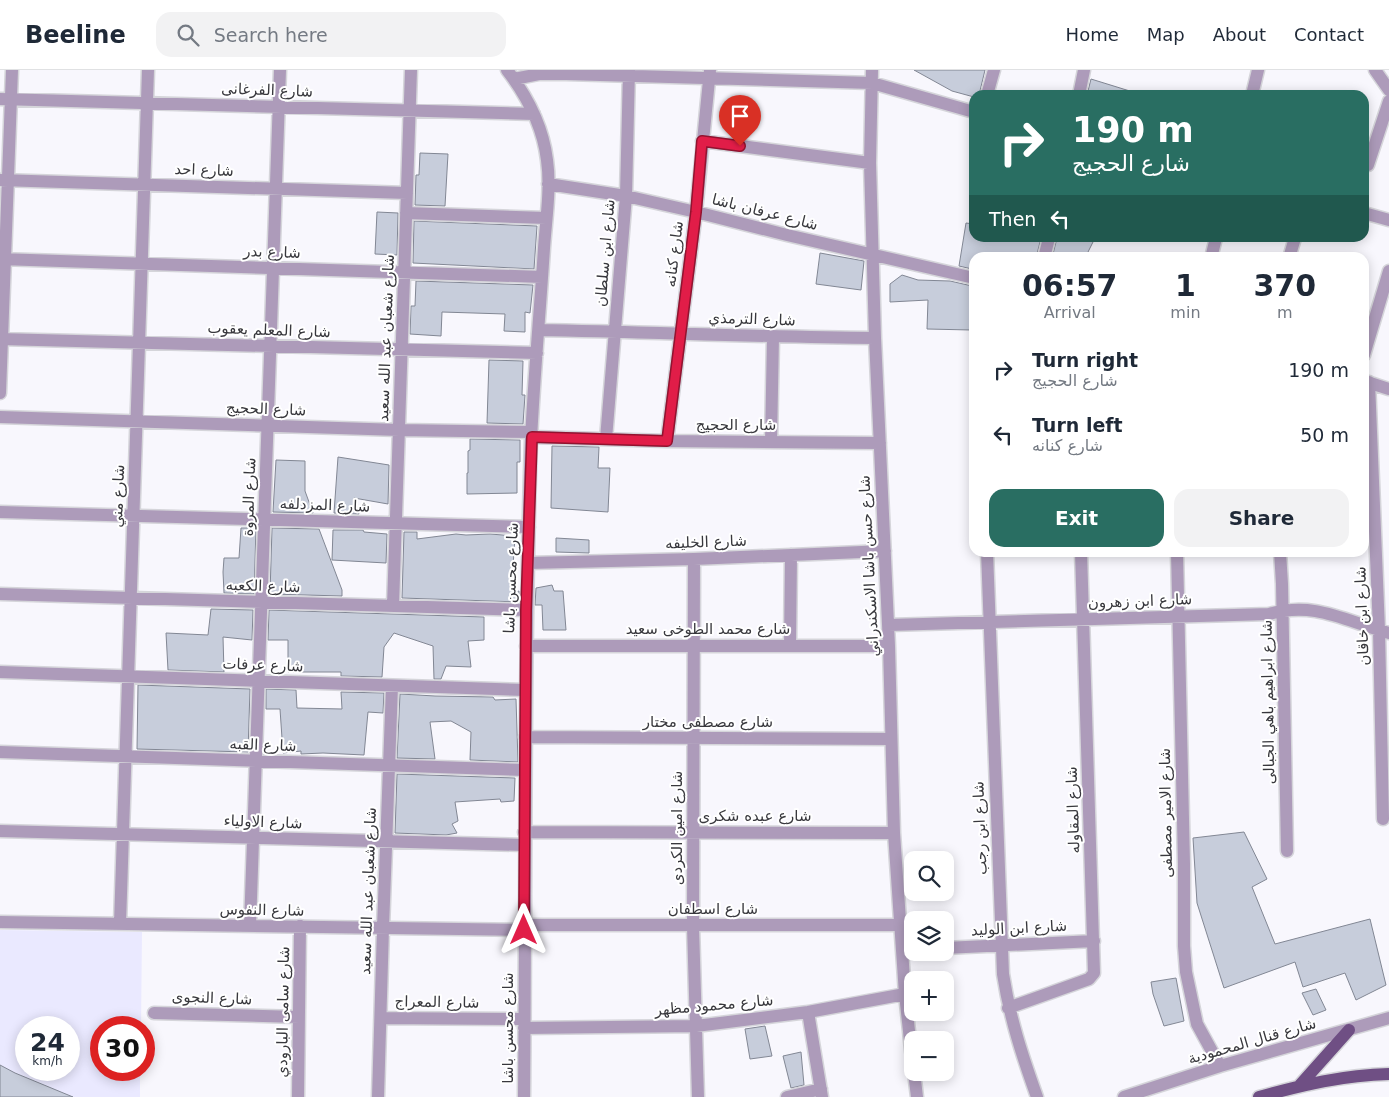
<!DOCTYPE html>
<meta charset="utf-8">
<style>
body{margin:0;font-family:"DejaVu Sans",Vazirmatn,sans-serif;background:#f2f2f3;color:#1f2937;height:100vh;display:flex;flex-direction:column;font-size:19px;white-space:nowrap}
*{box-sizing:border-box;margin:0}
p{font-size:16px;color:#747a83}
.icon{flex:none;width:28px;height:28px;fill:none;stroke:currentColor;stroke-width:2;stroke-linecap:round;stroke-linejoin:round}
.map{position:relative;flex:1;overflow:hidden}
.panel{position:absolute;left:969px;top:182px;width:400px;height:305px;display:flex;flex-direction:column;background:#fff;border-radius:15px;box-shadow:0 2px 12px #0003}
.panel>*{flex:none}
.guide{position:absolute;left:969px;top:20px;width:400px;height:152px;border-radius:15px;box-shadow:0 2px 12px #0003;background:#296e62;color:#fff;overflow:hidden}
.fabs{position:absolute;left:904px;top:781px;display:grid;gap:10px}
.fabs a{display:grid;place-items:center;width:50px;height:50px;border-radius:10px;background:#fff;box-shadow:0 2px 12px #0003;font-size:25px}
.speed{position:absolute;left:15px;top:946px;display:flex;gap:10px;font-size:25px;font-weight:700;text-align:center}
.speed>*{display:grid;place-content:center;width:65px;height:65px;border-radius:50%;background:#fff;box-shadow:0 2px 12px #0003;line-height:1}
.speed small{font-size:12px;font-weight:400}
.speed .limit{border:8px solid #d22;background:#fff;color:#111}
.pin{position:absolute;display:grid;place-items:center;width:42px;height:42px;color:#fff;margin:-51px -21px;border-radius:50% 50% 50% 0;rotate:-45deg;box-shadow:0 0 5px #0007}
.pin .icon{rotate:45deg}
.me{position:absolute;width:55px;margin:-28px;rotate:0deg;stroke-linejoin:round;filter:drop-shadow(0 0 4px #0008)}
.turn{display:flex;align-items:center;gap:18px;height:105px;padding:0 20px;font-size:22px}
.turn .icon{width:65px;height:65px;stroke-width:2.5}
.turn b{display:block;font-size:35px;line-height:42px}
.then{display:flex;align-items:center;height:48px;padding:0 20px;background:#0003;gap:10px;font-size:19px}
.eta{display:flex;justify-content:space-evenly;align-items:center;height:85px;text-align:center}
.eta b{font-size:30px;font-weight:800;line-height:35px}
.primary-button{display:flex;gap:10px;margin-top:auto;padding:10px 20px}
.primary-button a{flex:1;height:58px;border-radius:15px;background:#296e62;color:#fff;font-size:20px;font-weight:800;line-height:58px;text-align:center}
.primary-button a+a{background:#f2f2f3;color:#1f2937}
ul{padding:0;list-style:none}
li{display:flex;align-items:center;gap:15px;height:65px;padding:0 20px}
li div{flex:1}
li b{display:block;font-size:19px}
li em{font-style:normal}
header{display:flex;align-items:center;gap:30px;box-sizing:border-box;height:70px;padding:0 25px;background:#fff;border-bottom:1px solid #e0e1e3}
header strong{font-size:24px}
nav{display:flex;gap:28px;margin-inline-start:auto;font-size:18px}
.search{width:350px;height:45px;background:#f2f2f3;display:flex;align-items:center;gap:12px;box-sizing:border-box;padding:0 18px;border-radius:15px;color:#747a83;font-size:19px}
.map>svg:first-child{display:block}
.built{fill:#eae9ff;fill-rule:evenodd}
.building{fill:#c7cddb;stroke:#828794}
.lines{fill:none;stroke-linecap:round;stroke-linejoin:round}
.minor-casing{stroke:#d5d5da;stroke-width:15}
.major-casing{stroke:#d5d5da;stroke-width:15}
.minor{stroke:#ad9bba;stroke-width:12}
.major{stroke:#6f4f84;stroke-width:12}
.route-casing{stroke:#92132f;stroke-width:12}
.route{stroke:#e11d48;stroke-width:9}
.labels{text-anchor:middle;stroke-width:4;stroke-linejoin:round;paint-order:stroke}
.street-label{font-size:15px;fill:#38383d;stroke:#fff}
</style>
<header>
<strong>Beeline</strong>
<div class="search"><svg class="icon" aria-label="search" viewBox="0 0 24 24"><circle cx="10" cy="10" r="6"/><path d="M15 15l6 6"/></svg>Search here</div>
<nav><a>Home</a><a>Map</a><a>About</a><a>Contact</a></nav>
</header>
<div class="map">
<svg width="1389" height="1027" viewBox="0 0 1389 1027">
<rect width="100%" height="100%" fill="#f8f7fd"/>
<path class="built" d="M 0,860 L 142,862 L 141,957 L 101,958 L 101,1000 L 140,1000 L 140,1027 L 0,1027 ZM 26,958 L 69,958 L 69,1000 L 26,1000 Z"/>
<path class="building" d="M 914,0 L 985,0 L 979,25 L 974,25 L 974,27 L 952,21 Z
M 1091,9 L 1133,22 L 1133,25 L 1087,25 Z
M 420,83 L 448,84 L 445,136 L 415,135 L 416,105 L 419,105 Z
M 377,142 L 398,143 L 397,185 L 375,184 Z
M 414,151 L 537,156 L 534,199 L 413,193 Z
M 966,153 L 974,154 L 974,168 L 1041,168 L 1036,188 L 974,188 L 972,199 L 959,196 Z
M 1057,168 L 1095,168 L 1085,188 L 1052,188 Z
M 820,183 L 864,191 L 861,220 L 816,214 Z
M 902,205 L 918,210 L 950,211 L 972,216 L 971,260 L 927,259 L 928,230 L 890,232 L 890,214 Z
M 416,211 L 533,215 L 530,243 L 525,242 L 525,262 L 504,261 L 505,244 L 442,242 L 441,266 L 410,264 L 411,236 L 415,236 Z
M 489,290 L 523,291 L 522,325 L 525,325 L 523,354 L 487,353 Z
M 470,369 L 520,370 L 520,392 L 517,392 L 517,423 L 467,424 L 467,403 L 468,403 L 468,381 L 470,380 Z
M 552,376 L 599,377 L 598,398 L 610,398 L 608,442 L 551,438 Z
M 338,387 L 389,395 L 388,434 L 354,428 L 359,444 L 334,443 Z
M 276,390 L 305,391 L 305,421 L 313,443 L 273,442 Z
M 241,458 L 256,458 L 254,524 L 224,523 L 223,502 L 224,488 L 239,488 Z
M 272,458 L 319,459 L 342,520 L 342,526 L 270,524 Z
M 333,460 L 363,460 L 364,462 L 387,464 L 386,493 L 332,490 Z
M 404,462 L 417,462 L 417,469 L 456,464 L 466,465 L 490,464 L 515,466 L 512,512 L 515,512 L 516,522 L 519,521 L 519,532 L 402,528 Z
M 556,468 L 589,470 L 589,483 L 556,482 Z
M 552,515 L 554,521 L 563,521 L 566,560 L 543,560 L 542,535 L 535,535 L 536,518 Z
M 211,539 L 253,540 L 252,570 L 223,567 L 224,602 L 168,600 L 166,563 L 208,565 Z
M 269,540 L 484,547 L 484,570 L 468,571 L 471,597 L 446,596 L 441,609 L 434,609 L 433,576 L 394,563 L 384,577 L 382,607 L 341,606 L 341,602 L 288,602 L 288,570 L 268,570 Z
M 138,615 L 250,619 L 248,682 L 137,679 Z
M 266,619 L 296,620 L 297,638 L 342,639 L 341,622 L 384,623 L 383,643 L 368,642 L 364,685 L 323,683 L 301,684 L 301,681 L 283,683 L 280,639 L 266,639 Z
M 400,624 L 435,626 L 493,627 L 495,630 L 516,629 L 518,692 L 470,690 L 471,662 L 451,651 L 430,652 L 435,689 L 397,688 Z
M 397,704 L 515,708 L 514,731 L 501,732 L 500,729 L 455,732 L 458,751 L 452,754 L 457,763 L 446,765 L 395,763 Z
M 1244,762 L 1267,809 L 1252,817 L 1275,874 L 1370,849 L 1386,915 L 1356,930 L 1345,903 L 1303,917 L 1295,892 L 1224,918 L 1197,833 L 1193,768 Z
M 1176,908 L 1184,951 L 1164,956 L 1153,924 L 1151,912 Z
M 1316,919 L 1326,940 L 1313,945 L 1302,923 Z
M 765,956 L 772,986 L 750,989 L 745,959 Z
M 801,982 L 804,1015 L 791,1018 L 783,986 Z
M 0,995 L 15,1003 L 73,1027 L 0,1027 Z"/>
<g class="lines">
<g class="minor-casing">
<path id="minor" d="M 507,0 C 527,26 543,57 547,90 C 551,118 546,149 544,178 C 540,242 534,306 531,370 C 524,589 526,808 524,1027
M 872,0 L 870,93 L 875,268 L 889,576 L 894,763 L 905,924 L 912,989
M 1375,0 L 1389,20
M 514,9 L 539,4 L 566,4 L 872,13 L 974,42
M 987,25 L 994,0
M 1079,25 L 1084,0
M 1252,25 L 1258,0
M 0,29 L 534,44
M 702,71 L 870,93
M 1368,95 L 1389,31
M 0,110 L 407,123
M 548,114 L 626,126 L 696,142 L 787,165 L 974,208
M 406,143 L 546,148
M 1364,143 L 1389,150
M 1044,188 L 1049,168
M 1211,188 L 1216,168
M 1289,188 L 1295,168
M 0,189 L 542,207
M 539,260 C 651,262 763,267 875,268
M 0,269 L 537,283
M 1364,285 L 1389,201
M 1364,311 L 1389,319
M 1369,312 L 1379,560 L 1383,749
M 0,323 L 12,0
M 0,347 L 399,360 L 532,362
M 532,367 L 667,371 L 880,373
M 606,369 L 626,126 L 629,0
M 667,371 L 696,142 L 710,0
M 771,372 L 773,267
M 0,442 L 529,457
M 987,482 L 1003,904 C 1010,949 1022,985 1037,1027
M 1177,482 L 1184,794 L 1184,876 L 1186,902 L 1197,954 L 1220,996
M 1280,482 L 1282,514 L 1287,781
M 694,489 L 693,856 L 698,1027
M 528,493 L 694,489 L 885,481
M 0,524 L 526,540
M 393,536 L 411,0
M 889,555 L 1269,544 C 1315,531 1345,551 1389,563
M 790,575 L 791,485
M 526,576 L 889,576
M 0,602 L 525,620
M 525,667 L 891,669
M 0,682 L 525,700
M 0,761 L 524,775
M 524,762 L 894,763
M 0,852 L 524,860
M 120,854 L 148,0
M 524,855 L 901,855
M 250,856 L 280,0
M 945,878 L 1094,871
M 1008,938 L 1089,909 L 1094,903 L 1081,482
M 808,942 L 822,1027
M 154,943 L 299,947
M 381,948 L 524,949
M 524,958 L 696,956 L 808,942 L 905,924
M 914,1002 L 917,1027
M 298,1027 L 300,856
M 378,1027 L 383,858 L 392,616
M 787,1027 L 821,1019
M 1124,1027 L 1220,996 L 1389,948"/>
</g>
<g class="major-casing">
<path id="major" d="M 1300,1015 L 1349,960
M 1259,1027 C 1302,1015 1344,1005 1389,1004"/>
</g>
<use href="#minor" class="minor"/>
<use href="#major" class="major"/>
</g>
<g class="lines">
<g class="route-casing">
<path id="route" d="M 524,860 L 526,540 L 532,367 L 667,371 L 696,142 L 702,71 L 740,76"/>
</g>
<use href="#route" class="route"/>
</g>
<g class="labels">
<g class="street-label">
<text transform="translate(267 20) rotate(2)" y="5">شارع الفرغانى</text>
<text transform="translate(204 100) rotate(2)" y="5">شارع احد</text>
<text transform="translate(765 142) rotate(14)" y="5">شارع عرفان باشا</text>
<text transform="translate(272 182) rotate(2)" y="5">شارع بدر</text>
<text transform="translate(605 183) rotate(-85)" y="5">شارع ابن سلطان</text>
<text transform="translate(674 184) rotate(-83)" y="5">شارع كنانه</text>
<text transform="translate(752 249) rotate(2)" y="5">شارع الترمذي</text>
<text transform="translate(269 260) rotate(2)" y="5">شارع المعلم يعقوب</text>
<text transform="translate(386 268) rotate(-88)" y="5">شارع شعبان عبد الله سعيد</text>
<text transform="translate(266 339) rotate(2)" y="5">شارع الحجيج</text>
<text x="736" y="360">شارع الحجيج</text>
<text transform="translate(118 426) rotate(-88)" y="5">شارع مني</text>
<text transform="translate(249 427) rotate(-88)" y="5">شارع المروة</text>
<text transform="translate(325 435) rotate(2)" y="5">شارع المزدلفه</text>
<text transform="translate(706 472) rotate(-2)" y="5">شارع الخليفه</text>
<text transform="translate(869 496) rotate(-93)" y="5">شارع حسن باشا الاسكندراني</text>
<text transform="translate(511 508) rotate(-88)" y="5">شارع محسن باشا</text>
<text transform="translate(263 516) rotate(2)" y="5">شارع الكعبه</text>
<text transform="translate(1140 531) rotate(-2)" y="5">شارع ابن زهرون</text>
<text transform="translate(1362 546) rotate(-92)" y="5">شارع ابن خاقان</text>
<text x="708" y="564">شارع محمد الطوخى سعيد</text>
<text transform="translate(263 595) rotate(2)" y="5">شارع عرفات</text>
<text transform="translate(1268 632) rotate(-91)" y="5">شارع ابراهيم باهي الجبالى</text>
<text x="708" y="657">شارع مصطفى مختار</text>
<text transform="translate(263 675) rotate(2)" y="5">شارع القبه</text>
<text transform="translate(1073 740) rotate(-92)" y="5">شارع المقاوله</text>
<text transform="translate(1166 743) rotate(-91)" y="5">شارع الامير مصطفى</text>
<text x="755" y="751">شارع عبده شكرى</text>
<text transform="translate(263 752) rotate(2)" y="5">شارع الاولياء</text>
<text transform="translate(677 758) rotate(-90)" y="5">شارع امين الكردى</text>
<text transform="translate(980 758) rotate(-92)" y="5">شارع ابن رجب</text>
<text transform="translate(368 821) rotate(-88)" y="5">شارع شعبان عبد الله سعيد</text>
<text x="713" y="844">شارع اسطفان</text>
<text transform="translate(262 840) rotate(1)" y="5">شارع النفوس</text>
<text transform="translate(1019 858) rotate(-3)" y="5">شارع ابن الوليد</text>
<text transform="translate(212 928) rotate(2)" y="5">شارع النجوى</text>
<text transform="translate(437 932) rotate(1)" y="5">شارع المعراج</text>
<text transform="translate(714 935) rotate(-5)" y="5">شارع محمود مظهر</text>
<text transform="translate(283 942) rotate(-89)" y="5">شارع سامى البارودي</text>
<text transform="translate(508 958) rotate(-90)" y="5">شارع محسن باشا</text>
<text transform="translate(1252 971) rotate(-16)" y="5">شارع قنال المحمودية</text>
</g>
</g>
</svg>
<div class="fabs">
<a><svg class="icon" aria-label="search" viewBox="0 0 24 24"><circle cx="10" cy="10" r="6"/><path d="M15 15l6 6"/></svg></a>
<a><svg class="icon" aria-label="layers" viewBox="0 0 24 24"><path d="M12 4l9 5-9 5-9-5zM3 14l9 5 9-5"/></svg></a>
<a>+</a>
<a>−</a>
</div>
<div class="speed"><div>24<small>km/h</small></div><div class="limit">30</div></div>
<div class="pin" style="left:740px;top:76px;background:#d93025"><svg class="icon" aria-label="arrive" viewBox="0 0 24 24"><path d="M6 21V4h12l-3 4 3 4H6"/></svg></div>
<svg class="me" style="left:524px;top:860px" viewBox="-20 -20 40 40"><path d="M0-17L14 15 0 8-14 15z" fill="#e11d48" stroke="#fff" stroke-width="4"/></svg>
<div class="guide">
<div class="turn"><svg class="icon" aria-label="right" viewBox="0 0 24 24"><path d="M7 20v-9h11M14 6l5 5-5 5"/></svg><div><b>190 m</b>شارع الحجيج</div></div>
<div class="then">Then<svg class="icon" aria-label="left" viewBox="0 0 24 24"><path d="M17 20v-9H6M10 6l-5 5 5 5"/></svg></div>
</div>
<section class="panel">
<div class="eta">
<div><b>06:57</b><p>Arrival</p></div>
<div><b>1</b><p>min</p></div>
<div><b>370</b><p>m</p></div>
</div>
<ul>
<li><svg class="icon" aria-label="right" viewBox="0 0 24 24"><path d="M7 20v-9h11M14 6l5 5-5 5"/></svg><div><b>Turn right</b><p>شارع الحجيج</p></div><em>190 m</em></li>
<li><svg class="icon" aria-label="left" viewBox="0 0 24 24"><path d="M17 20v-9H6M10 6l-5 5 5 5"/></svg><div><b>Turn left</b><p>شارع كنانه</p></div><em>50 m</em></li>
</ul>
<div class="primary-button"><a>Exit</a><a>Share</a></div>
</section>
</div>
